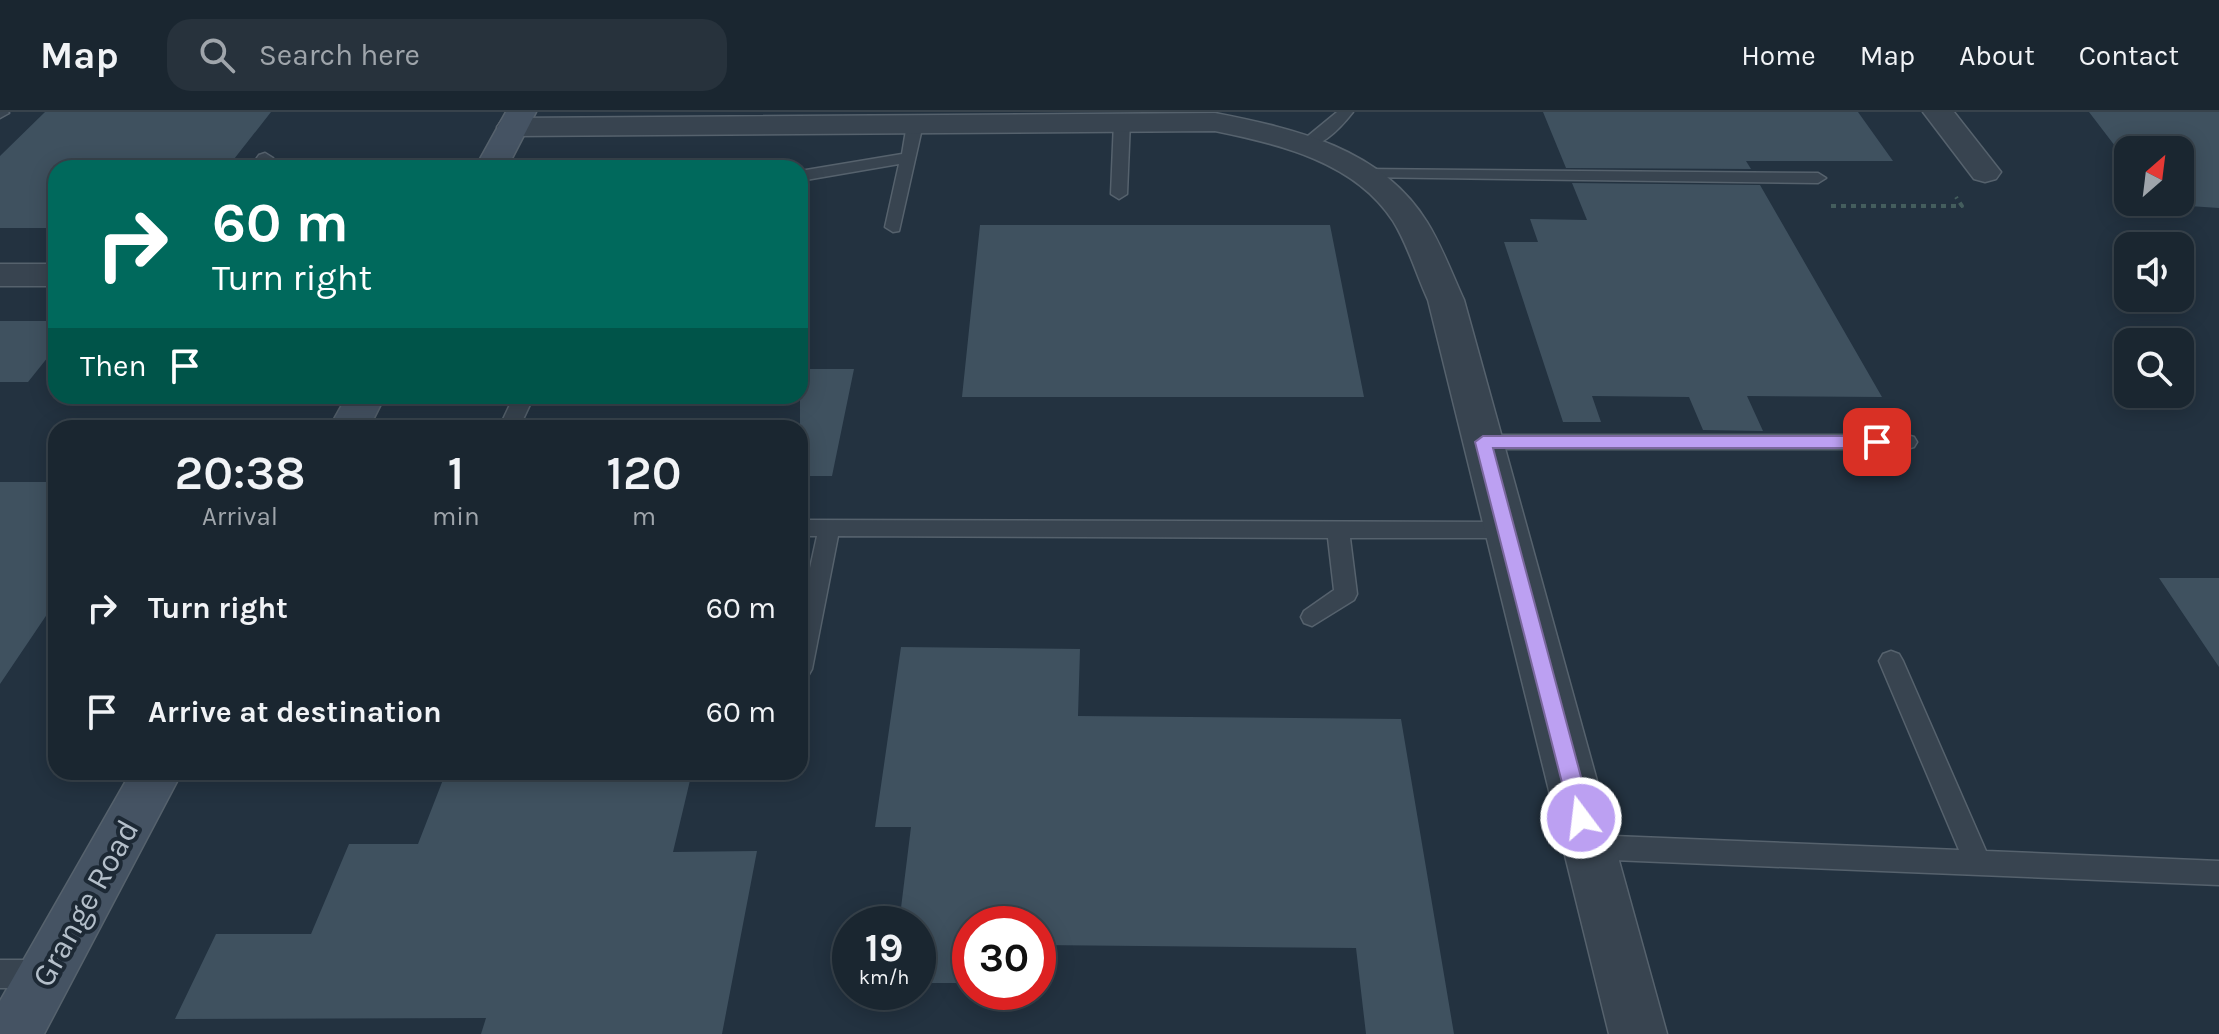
<!DOCTYPE html>
<style>
body{margin:0;font-family:Karla,sans-serif;background:#27323c;color:#f1f3f6;height:100vh;display:flex;flex-direction:column;font-size:30px;white-space:nowrap}
*{box-sizing:border-box;margin:0}
p{font-size:26px;color:#9fa5ab}
.icon{flex:none;width:44px;height:44px;fill:none;stroke:currentColor;stroke-width:2;stroke-linecap:round;stroke-linejoin:round}
.map{position:relative;flex:1;overflow:hidden}
.drawer{position:absolute;left:48px;top:308px;width:760px;height:360px;display:flex;flex-direction:column;background:#1a2630;border-radius:24px;box-shadow:0 4px 20px #0003,0 0 0 2px #38434c}
.drawer>*{flex:none}
.banner{position:absolute;left:48px;top:48px;width:760px;height:244px;border-radius:24px;box-shadow:0 4px 20px #0003,0 0 0 2px #38434c;background:#00695c;color:#fff;overflow:hidden}
.needle{width:52px;rotate:28deg}
.tools{position:absolute;left:2114px;top:24px;display:grid;gap:16px}
.tools a{display:grid;place-items:center;width:80px;height:80px;border-radius:16px;background:#1a2630;box-shadow:0 4px 20px #0003,0 0 0 2px #38434c;font-size:40px}
.speed{position:absolute;left:832px;top:794px;display:flex;gap:16px;font-size:40px;font-weight:700;text-align:center}
.speed>*{display:grid;place-content:center;width:104px;height:104px;border-radius:50%;background:#1a2630;box-shadow:0 4px 20px #0003,0 0 0 2px #38434c;line-height:1}
.speed small{font-size:20px;font-weight:400}
.speed .limit{border:12px solid #d22;background:#fff;color:#111}
.pin{position:absolute;display:grid;place-items:center;width:68px;height:68px;color:#fff;margin:-34px;border-radius:16px;box-shadow:0 4px 12px #0006}
.me{position:absolute;width:88px;margin:-44px;rotate:345deg;stroke-linejoin:round;filter:drop-shadow(0 0 6px #0008)}
.turn{display:flex;align-items:center;gap:28px;height:168px;padding:0 32px;font-size:36px}
.turn .icon{width:104px;height:104px;stroke-width:2.5}
.turn b{display:block;font-size:56px;line-height:68px}
.then{display:flex;align-items:center;height:76px;padding:0 32px;background:#0003;gap:16px;font-size:30px}
.eta{display:flex;justify-content:space-evenly;align-items:center;height:136px;text-align:center}
.eta b{font-size:48px;font-weight:600;line-height:56px}
ul{padding:0;list-style:none}
li{display:flex;align-items:center;gap:24px;height:104px;padding:0 32px}
li div{flex:1}
li b{display:block;font-size:30px}
li em{font-style:normal}
header{display:flex;align-items:center;gap:48px;box-sizing:border-box;height:112px;padding:0 40px;background:#1a2630;border-bottom:2px solid #38434c}
header strong{font-size:38px}
nav{display:flex;gap:44px;margin-inline-start:auto;font-size:28px}
.search{width:560px;height:72px;background:#27323c;display:flex;align-items:center;gap:20px;box-sizing:border-box;padding:0 28px;border-radius:24px;color:#9fa5ab;font-size:30px}
.map>svg:first-child{display:block}
.building{fill:#3f515f}
.lines{fill:none;stroke-linecap:round;stroke-linejoin:round}
.lane-casing{stroke:#56626d;stroke-width:3}
.street-casing{stroke:#56626d;stroke-width:3}
.secondary-casing{stroke:#56626d;stroke-width:3}
.path{stroke:#445d5d;stroke-width:4;stroke-dasharray:5 5;stroke-linecap:butt}
.lane{fill:#384450;fill-rule:evenodd}
.street{fill:#384450;fill-rule:evenodd}
.secondary{fill:#455363;fill-rule:evenodd}
.route{fill:#bca0f2;stroke:#7a689d;stroke-width:2}
.labels{text-anchor:middle;stroke-width:8;stroke-linejoin:round;paint-order:stroke}
.near-street-label{font-size:32px;fill:#b4bfca;stroke:#1d2935}
</style>
<header>
<strong>Map</strong>
<div class="search"><svg class="icon" aria-label="search" viewBox="0 0 24 24"><circle cx="10" cy="10" r="6"/><path d="M15 15l6 6"/></svg>Search here</div>
<nav><a>Home</a><a>Map</a><a>About</a><a>Contact</a></nav>
</header>
<div class="map">
<svg width="2219" height="922" viewBox="0 0 2219 922">
<rect width="100%" height="100%" fill="#233240"/>
<path class="building" d="M 45,0 L 271,0 L 227,56 L 56,56 L 56,116 L 0,116 L 0,44 Z
M 1543,0 L 1858,0 L 1893,49 L 1746,49 L 1751,57 L 1566,56 Z
M 2089,0 L 2219,0 L 2219,96 L 2159,92 L 2157,90 L 2180,90 L 2180,38 L 2128,38 L 2128,51 Z
M 1572,71 L 1760,73 L 1882,285 L 1747,284 L 1763,319 L 1703,318 L 1689,285 L 1592,284 L 1601,310 L 1563,310 L 1504,130 L 1538,130 L 1530,107 L 1587,108 Z
M 980,113 L 1330,113 L 1364,285 L 962,285 Z
M 0,209 L 56,209 L 56,235 L 28,270 L 0,270 Z
M 800,257 L 854,257 L 832,364 L 800,364 Z
M 0,370 L 56,370 L 56,489 L 0,572 Z
M 2159,466 L 2219,466 L 2219,555 Z
M 901,535 L 1080,537 L 1078,604 L 1401,607 L 1454,922 L 1366,922 L 1356,836 L 1038,833 L 1038,812 L 970,812 L 970,832 L 964,832 L 961,871 L 918,871 L 918,812 L 899,812 L 911,715 L 875,715 Z
M 446,660 L 692,660 L 673,740 L 757,739 L 722,922 L 481,922 L 486,906 L 175,907 L 216,822 L 311,822 L 349,732 L 418,732 Z"/>
<g class="lines">
<g class="lane-casing">
<path id="lane" d="M 0,0 L 8,0 L 9,1 L 0,6 Z
M 1337,0 L 1353,0 C 1342,14 1322,37 1303,34 L 1303,28 Z
M 1122,4 L 1130,9 L 1127,82 L 1119,87 L 1111,82 L 1114,9 Z
M 915,7 L 923,12 L 899,119 L 893,120 L 885,115 L 899,52 L 800,69 L 800,59 L 902,42 L 907,12 Z
M 265,41 L 273,46 L 266,56 L 250,56 L 259,43 Z
M 1363,57 L 1818,61 L 1826,66 L 1818,71 L 1357,65 L 1355,62 Z
M 514,284 L 534,284 L 519,316 L 499,316 Z
M 1483,323 L 1907,323 L 1914,325 L 1917,330 L 1914,335 L 1907,337 L 1483,337 L 1476,335 L 1473,330 L 1476,325 Z
M 800,408 L 1506,410 L 1514,412 L 1517,418 L 1514,424 L 1506,426 L 1350,426 L 1357,482 L 1354,488 L 1312,514 L 1304,511 L 1301,505 L 1304,499 L 1334,478 L 1328,426 L 838,424 L 812,557 L 808,564 L 800,567 L 800,502 L 817,424 L 800,424 Z
M 1891,539 L 1899,542 L 1903,549 L 1986,739 L 2219,749 L 2219,773 L 1589,747 L 1580,743 L 1576,735 L 1580,727 L 1589,723 L 1959,738 L 1879,549 L 1883,542 Z
M 0,848 L 44,848 L 54,852 L 58,862 L 54,872 L 44,876 L 0,876 Z"/>
</g>
<g class="street-casing">
<path id="street" d="M 1923,0 L 1954,0 L 2001,60 L 1996,67 L 1985,70 L 1974,67 Z
M 1215,1 C 1296,17 1381,36 1427,110 C 1442,134 1452,162 1464,188 L 1667,922 L 1609,922 L 1428,188 C 1416,162 1408,133 1393,109 C 1355,50 1279,32 1215,19 L 513,24 L 502,22 L 497,15 L 502,8 L 513,6 Z
M 0,152 L 56,152 L 56,174 L 0,174 Z"/>
</g>
<g class="secondary-casing">
<path id="secondary" d="M 506,0 L 536,0 L 507,56 L 475,56 Z
M 347,284 L 385,284 L 369,316 L 329,316 Z
M 131,660 L 182,660 L 44,922 L 0,922 L 0,889 Z"/>
</g>
<path class="path" d="M 1831,94 L 1962,94 L 1956,85"/>
<use href="#lane" class="lane"/>
<use href="#street" class="street"/>
<use href="#secondary" class="secondary"/>
</g>
<path class="route" d="M 1483,324 L 1877,324 L 1885,330 L 1877,336 L 1493,336 L 1592,706 L 1589,713 L 1581,715 L 1574,713 L 1571,706 L 1475,330 Z"/>
<g class="labels">
<g class="near-street-label">
<text transform="translate(85 791) rotate(-61)" y="11">Grange Road</text>
</g>
</g>
</svg>
<div class="tools">
<a><svg class="needle" viewBox="-14 -14 28 28"><path d="M0-13l5 13h-10z" fill="#e53935"/><path d="M0 13l5-13h-10z" fill="#9fa5ab"/></svg></a>
<a><svg class="icon" aria-label="sound" viewBox="0 0 24 24"><path d="M4 9h4l5-4v14l-5-4H4zM17 9q2 3 0 6"/></svg></a>
<a><svg class="icon" aria-label="search" viewBox="0 0 24 24"><circle cx="10" cy="10" r="6"/><path d="M15 15l6 6"/></svg></a>
</div>
<div class="speed"><div>19<small>km/h</small></div><div class="limit">30</div></div>
<div class="pin" style="left:1877px;top:330px;background:#d93025"><svg class="icon" aria-label="arrive" viewBox="0 0 24 24"><path d="M6 21V4h12l-3 4 3 4H6"/></svg></div>
<svg class="me" style="left:1581px;top:706px" viewBox="-20 -20 40 40"><circle r="17" fill="#bca0f2" stroke="#fff" stroke-width="3"/><path d="M0-11L8 9 0 5-8 9z" fill="#fff"/></svg>
<div class="banner">
<div class="turn"><svg class="icon" aria-label="right" viewBox="0 0 24 24"><path d="M7 20v-9h11M14 6l5 5-5 5"/></svg><div><b>60 m</b>Turn right</div></div>
<div class="then">Then<svg class="icon" aria-label="arrive" viewBox="0 0 24 24"><path d="M6 21V4h12l-3 4 3 4H6"/></svg></div>
</div>
<section class="drawer">
<div class="eta">
<div><b>20:38</b><p>Arrival</p></div>
<div><b>1</b><p>min</p></div>
<div><b>120</b><p>m</p></div>
</div>
<ul>
<li><svg class="icon" aria-label="right" viewBox="0 0 24 24"><path d="M7 20v-9h11M14 6l5 5-5 5"/></svg><div><b>Turn right</b></div><em>60 m</em></li>
<li><svg class="icon" aria-label="arrive" viewBox="0 0 24 24"><path d="M6 21V4h12l-3 4 3 4H6"/></svg><div><b>Arrive at destination</b></div><em>60 m</em></li>
</ul>
</section>
</div>
